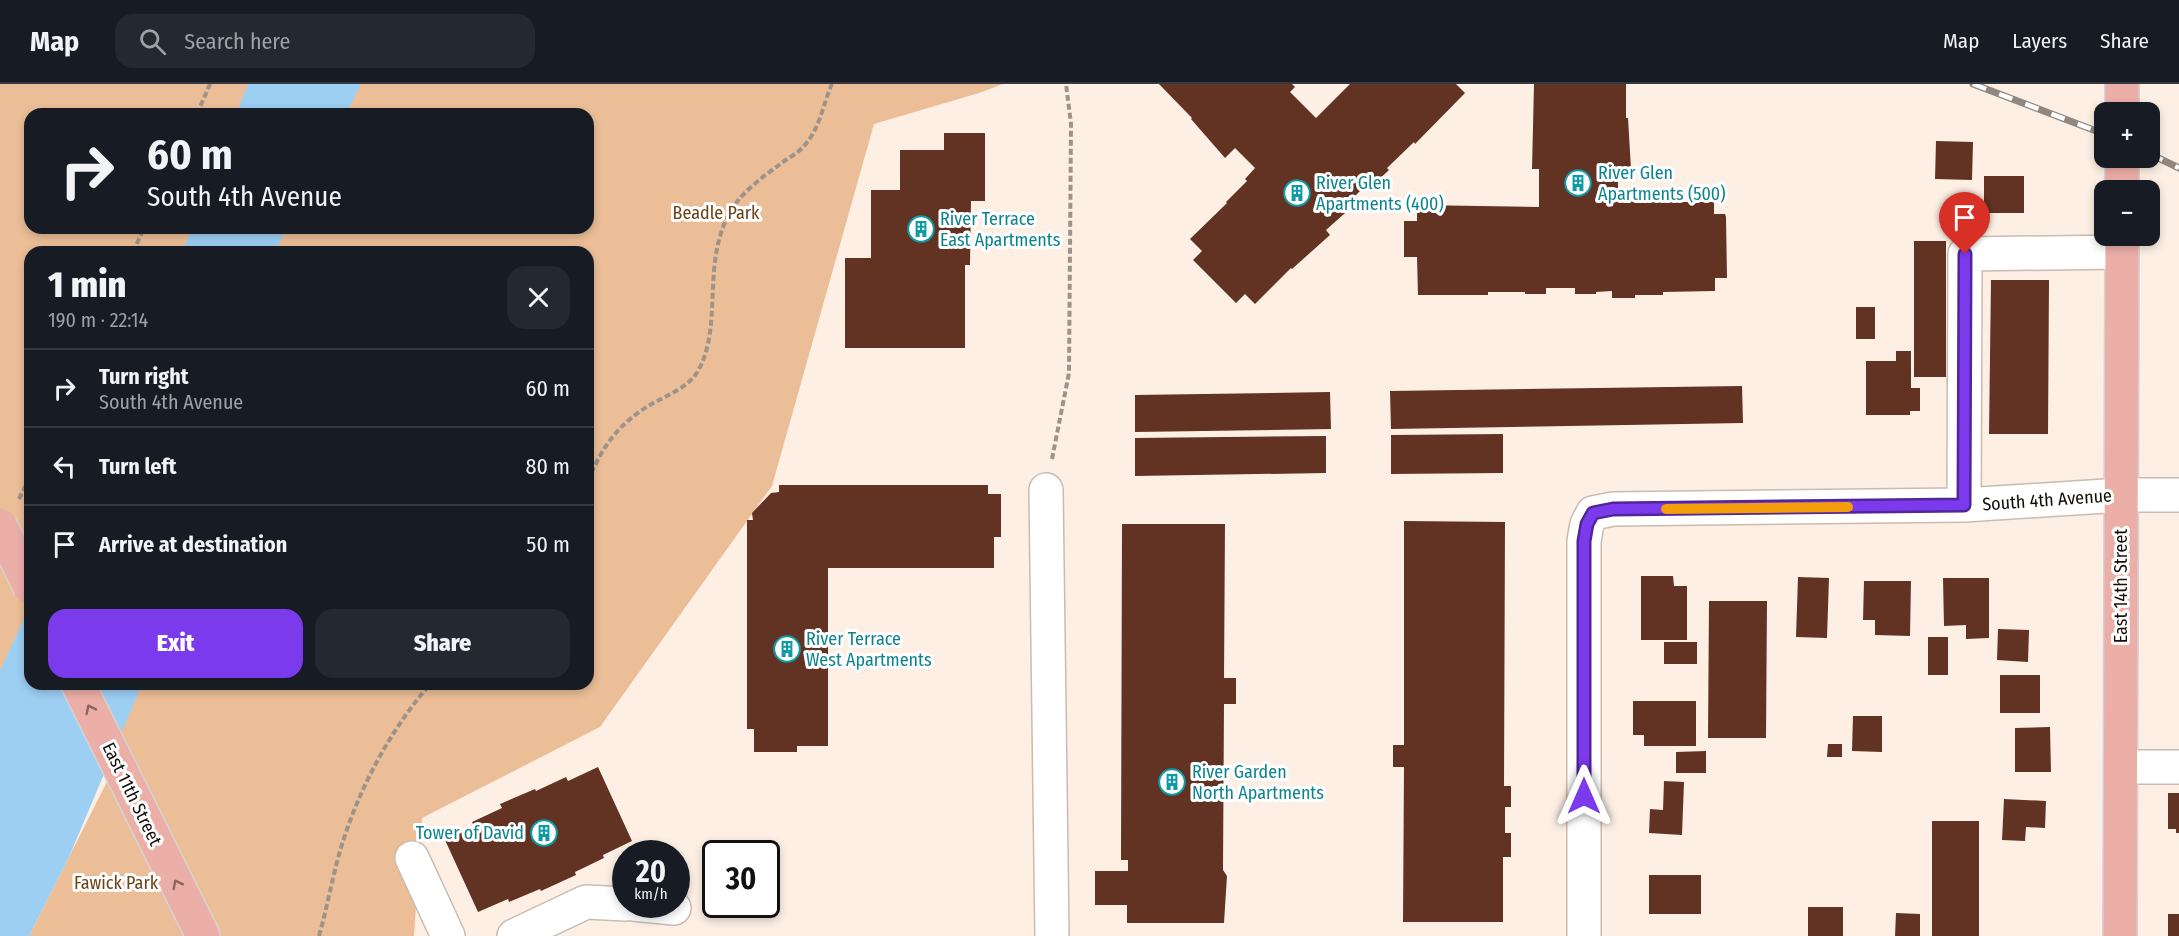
<!DOCTYPE html>
<meta charset="utf-8">
<style>
body{margin:0;font-family:"Fira Sans Condensed",sans-serif;background:#242831;color:#f1f3f6;height:100vh;display:flex;flex-direction:column;font-size:22px;white-space:nowrap}
*{box-sizing:border-box;margin:0}
p{font-size:20px;color:#9ea1a6}
.icon{flex:none;width:33px;height:33px;fill:none;stroke:currentColor;stroke-width:2;stroke-linecap:round;stroke-linejoin:round}
.map{position:relative;flex:1;overflow:hidden}
.sheet{position:absolute;left:24px;top:162px;width:570px;height:444px;display:flex;flex-direction:column;background:#171b24;border-radius:18px;box-shadow:0 3px 9px #0003}
.sheet>*{flex:none}
.banner{position:absolute;left:24px;top:24px;width:570px;height:126px;border-radius:18px;box-shadow:0 3px 9px #0003;background:#171b24;color:#f1f3f6;overflow:hidden}
.buttons{position:absolute;left:2094px;top:18px;display:grid;gap:12px}
.buttons a{display:grid;place-items:center;width:66px;height:66px;border-radius:12px;background:#171b24;box-shadow:0 3px 9px #0003;font-size:30px}
.speed{position:absolute;left:612px;top:756px;display:flex;gap:12px;font-size:30px;font-weight:700;text-align:center}
.speed>*{display:grid;place-content:center;width:78px;height:78px;border-radius:50%;background:#171b24;box-shadow:0 3px 9px #0003;line-height:1}
.speed small{font-size:15px;font-weight:400}
.speed .limit{border:3px solid #111;border-radius:9px;background:#fff;color:#111}
.pin{position:absolute;display:grid;place-items:center;width:51px;height:51px;color:#fff;margin:-62px -26px;border-radius:50% 50% 50% 0;rotate:-45deg;box-shadow:0 0 6px #0007}
.pin .icon{rotate:45deg}
.me{position:absolute;width:66px;margin:-33px;rotate:0deg;stroke-linejoin:round;filter:drop-shadow(0 0 4px #0008)}
.turn{display:flex;align-items:center;gap:21px;height:126px;padding:0 24px;font-size:27px}
.turn .icon{width:78px;height:78px;stroke-width:2.5}
.turn b{display:block;font-size:42px;line-height:51px}
.round{display:grid;place-items:center;flex:none;width:63px;height:63px;border-radius:18px;background:#242831}
.overview{display:flex;align-items:center;justify-content:space-between;height:102px;padding:0 24px}
h1{font-size:36px;font-weight:800;line-height:45px}
.button{display:flex;gap:12px;margin-top:auto;padding:12px 24px}
.button a{flex:1;height:69px;border-radius:18px;background:#7c3aed;color:#fff;font-size:24px;font-weight:800;line-height:69px;text-align:center}
.button a+a{background:#242831;color:#f1f3f6}
ul{padding:0;list-style:none}
li{display:flex;align-items:center;gap:18px;height:78px;padding:0 24px;border-top:2px solid #363941}
li div{flex:1}
li b{display:block;font-size:22px}
li em{font-style:normal}
header{display:flex;align-items:center;gap:36px;box-sizing:border-box;height:84px;padding:0 30px;background:#171b24;border-bottom:2px solid #363941}
header strong{font-size:28px}
nav{display:flex;gap:33px;margin-inline-start:auto;font-size:21px}
.search{width:420px;height:54px;background:#242831;display:flex;align-items:center;gap:15px;box-sizing:border-box;padding:0 21px;border-radius:18px;color:#9ea1a6;font-size:22px}
.map>svg:first-child{display:block}
.green{fill:#ebbe97;fill-rule:evenodd}
.water{fill:#9dcff3}
.building{fill:#623323}
.lines{fill:none;stroke-linecap:round;stroke-linejoin:round}
.minor-casing{stroke:#cbbbad;stroke-width:36}
.major-casing{stroke:#d4d3d2;stroke-width:36}
.path{stroke:#9d938a;stroke-width:4;stroke-dasharray:6 3;stroke-linecap:butt}
.minor{stroke:#fff;stroke-width:33}
.major{stroke:#ecafa8;stroke-width:33}
.rail-casing{stroke:#91877f;stroke-width:7}
.rail{stroke:#fff;stroke-width:4.5;stroke-dasharray:14;stroke-linecap:butt}
.major-bridge-casing{stroke:#d4d3d2;stroke-width:36;stroke-linecap:butt}
.major-bridge{stroke:#ecafa8;stroke-width:33}
.oneway{stroke:#896660}
.route-casing{stroke:#51269a;stroke-width:15}
.route{stroke:#7c3aed;stroke-width:10}
.slow{stroke:#f59e0b;stroke-width:10}
.labels{text-anchor:middle;stroke-width:6;stroke-linejoin:round;paint-order:stroke}
.culture-label{font-size:18px;fill:#0d838f;stroke:#fff;text-anchor:start}
.park-label{font-size:18px;fill:#6c4115;stroke:#fff}
.street-label{font-size:18px;fill:#110c07;stroke:#fff}
</style>
<header>
<strong>Map</strong>
<div class="search"><svg class="icon" aria-label="search" viewBox="0 0 24 24"><circle cx="10" cy="10" r="6"/><path d="M15 15l6 6"/></svg>Search here</div>
<nav><a>Map</a><a>Layers</a><a>Share</a></nav>
</header>
<div class="map">
<svg width="2179" height="852" viewBox="0 0 2179 852">
<rect width="100%" height="100%" fill="#fdefe4"/>
<path class="green" d="M 0,0 L 1003,0 L 979,9 L 874,40 L 772,402 L 600,643 L 422,734 L 414,852 L 29,852 L 117,678 L 78,600 L 588,600 L 588,168 L 30,168 L 30,542 L 0,595 ZM 30,30 L 588,30 L 588,144 L 30,144 Z"/>
<path class="water" d="M 248,0 L 361,0 L 346,30 L 236,30 Z
M 192,144 L 287,144 L 274,168 L 182,168 Z
M 30,521 L 30,600 L 142,600 L 69,773 L 29,852 L 0,852 L 0,587 Z"/>
<path class="building" d="M 1159,0 L 1292,0 L 1295,3 L 1290,8 L 1316,34 L 1350,0 L 1456,0 L 1465,9 L 1415,60 L 1414,58 L 1387,84 L 1389,86 L 1374,100 L 1371,96 L 1350,117 L 1354,121 L 1326,146 L 1330,151 L 1292,185 L 1291,184 L 1255,220 L 1245,210 L 1236,219 L 1193,176 L 1202,167 L 1190,155 L 1227,119 L 1226,118 L 1247,97 L 1245,95 L 1255,84 L 1235,64 L 1225,74 L 1191,35 L 1192,34 Z
M 1534,0 L 1626,0 L 1626,34 L 1628,34 L 1631,85 L 1618,85 L 1618,113 L 1633,113 L 1633,117 L 1659,117 L 1659,118 L 1714,118 L 1714,130 L 1725,130 L 1726,133 L 1727,194 L 1715,194 L 1715,207 L 1663,208 L 1663,211 L 1635,211 L 1635,214 L 1612,214 L 1612,207 L 1596,208 L 1596,210 L 1575,210 L 1575,204 L 1546,204 L 1546,210 L 1525,210 L 1525,208 L 1488,208 L 1488,211 L 1418,211 L 1417,173 L 1404,173 L 1404,137 L 1417,137 L 1417,121 L 1539,123 L 1539,85 L 1532,85 Z
M 944,49 L 985,49 L 985,117 L 971,117 L 970,181 L 965,181 L 965,264 L 845,264 L 845,174 L 871,174 L 871,106 L 900,106 L 900,66 L 944,66 Z
M 1936,57 L 1973,58 L 1972,96 L 1935,95 Z
M 1984,92 L 2024,92 L 2024,129 L 1984,129 Z
M 1914,157 L 1946,157 L 1946,293 L 1914,293 Z
M 1991,196 L 2049,196 L 2048,350 L 1989,350 Z
M 1856,223 L 1875,223 L 1875,255 L 1856,255 Z
M 1896,267 L 1911,267 L 1911,304 L 1920,304 L 1920,327 L 1910,327 L 1910,331 L 1866,331 L 1866,277 L 1896,277 Z
M 1742,302 L 1743,339 L 1391,345 L 1390,307 Z
M 1330,308 L 1331,345 L 1135,348 L 1135,311 Z
M 1503,350 L 1503,389 L 1391,390 L 1391,351 Z
M 1326,352 L 1326,389 L 1135,392 L 1135,354 Z
M 779,401 L 988,401 L 988,410 L 1001,410 L 1001,453 L 994,453 L 994,484 L 828,484 L 828,662 L 797,662 L 797,668 L 754,668 L 754,645 L 747,645 L 747,436 L 753,436 L 752,429 L 771,409 L 779,408 Z
M 1404,437 L 1505,438 L 1504,702 L 1511,702 L 1511,723 L 1505,723 L 1505,749 L 1511,749 L 1511,773 L 1503,773 L 1503,838 L 1403,838 L 1404,683 L 1393,683 L 1393,661 L 1404,661 Z
M 1122,440 L 1225,440 L 1224,594 L 1236,594 L 1236,620 L 1224,620 L 1223,786 L 1227,792 L 1224,839 L 1127,839 L 1127,821 L 1095,821 L 1095,787 L 1128,787 L 1128,776 L 1121,776 Z
M 1641,492 L 1673,492 L 1674,502 L 1687,502 L 1687,556 L 1641,556 Z
M 1798,493 L 1829,494 L 1827,554 L 1796,553 Z
M 1943,494 L 1989,494 L 1989,554 L 1966,555 L 1966,541 L 1944,542 Z
M 1864,497 L 1911,497 L 1910,552 L 1875,551 L 1875,536 L 1863,536 Z
M 1709,517 L 1767,517 L 1766,654 L 1708,654 Z
M 1998,545 L 2029,546 L 2028,578 L 1997,576 Z
M 1928,553 L 1948,553 L 1948,591 L 1928,591 Z
M 1664,558 L 1697,558 L 1697,580 L 1664,580 Z
M 2000,591 L 2040,591 L 2040,629 L 2000,629 Z
M 1633,617 L 1696,617 L 1696,662 L 1644,662 L 1644,651 L 1633,651 Z
M 1853,632 L 1882,632 L 1882,668 L 1852,667 Z
M 2050,643 L 2051,688 L 2015,688 L 2015,644 Z
M 1828,660 L 1842,660 L 1842,673 L 1827,673 Z
M 1706,667 L 1706,689 L 1676,689 L 1676,668 Z
M 598,683 L 632,757 L 603,771 L 604,774 L 575,788 L 576,791 L 541,807 L 540,805 L 509,818 L 508,815 L 478,828 L 445,756 L 474,742 L 472,738 L 502,724 L 500,720 L 535,705 L 536,707 L 566,693 L 568,697 Z
M 1664,697 L 1684,698 L 1682,751 L 1649,749 L 1650,725 L 1663,726 Z
M 2168,709 L 2179,709 L 2179,749 L 2176,749 L 2176,745 L 2168,745 Z
M 2004,715 L 2046,717 L 2045,744 L 2026,743 L 2025,757 L 2002,756 Z
M 1932,737 L 1979,737 L 1979,852 L 1932,852 Z
M 1649,791 L 1701,791 L 1701,830 L 1649,830 Z
M 1808,823 L 1843,823 L 1843,852 L 1808,852 Z
M 1896,829 L 1920,830 L 1920,852 L 1895,852 Z
M 2168,830 L 2179,830 L 2179,852 L 2168,852 Z"/>
<g class="lines">
<g class="minor-casing">
<path id="minor" d="M 1046,406 L 1052,852
M 1964,421 L 1965,170 L 2122,168
M 2121,683 L 2179,683
M 412,774 L 448,852
M 633,820 L 674,824
M 514,852 L 586,818 L 626,820
M 1584,852 L 1584,457 L 1587,440 L 1593,429 L 1613,425 L 1964,421 L 2121,411 L 2179,411"/>
</g>
<g class="major-casing">
<path id="major" d="M 2122,28 L 2122,0
M 2122,74 L 2122,106
M 78,600 L 203,852
M 2120,852 L 2122,152"/>
</g>
<path class="path" d="M 197,30 L 210,0
M 133,168 L 144,144
M 1052,375 L 1069,289 L 1071,40 L 1066,0
M 588,397 C 602,363 618,340 650,321 C 667,311 688,304 698,287 C 723,242 702,183 728,132 C 738,111 761,94 779,81 C 786,75 795,71 801,65 C 820,47 822,22 832,0
M 19,415 L 30,393
M 319,852 C 327,824 332,795 340,767 C 358,706 389,648 430,600"/>
<use href="#minor" class="minor"/>
<use href="#major" class="major"/>
<g class="rail-casing">
<path id="rail" d="M 1973,0 L 2104,50
M 2150,70 L 2179,84"/>
</g>
<use href="#rail" class="rail"/>
<g class="major-bridge-casing">
<path id="major-bridge" d="M 0,441 L 30,503"/>
</g>
<use href="#major-bridge" class="major-bridge"/>
</g>
<defs><path id="oneway-chevron" d="M-2-3.5L2.5 0L-2 3.5" fill="none" stroke-width="1.6" stroke-linecap="round" stroke-linejoin="round" transform="scale(1.5)"/></defs>
<g class="oneway">
<use href="#oneway-chevron" transform="translate(90 625) rotate(-116)"/>
<use href="#oneway-chevron" transform="translate(177 800) rotate(-117)"/>
</g>
<g class="lines">
<g class="route-casing">
<path id="route" d="M 1584,712 L 1584,457 L 1587,440 L 1593,429 L 1613,425 L 1964,421 L 1965,170"/>
</g>
<use href="#route" class="route"/>
<path class="slow" d="M 1666,425 L 1848,423"/>
</g>
<defs>
<g id="building-ring" transform="scale(1.35)"><circle r="9.5" fill="#fff" stroke="#0f9aa8" stroke-width="1.5"/><path d="M-4-6H4V6H1V3H-1V6H-4ZM-2.5-4.3h1.7v1.8h-1.7ZM.8-4.3h1.7v1.8H.8ZM-2.5-1h1.7V.8h-1.7ZM.8-1h1.7V.8H.8Z" fill="#0f9aa8"/></g>
</defs>
<g fill-rule="evenodd">
<use href="#building-ring" x="1578" y="99"/>
<use href="#building-ring" x="1297" y="109"/>
<use href="#building-ring" x="921" y="145"/>
<use href="#building-ring" x="787" y="565"/>
<use href="#building-ring" x="1172" y="698"/>
<use href="#building-ring" x="544" y="749"/>
</g>
<g class="labels">
<g class="culture-label">
<text x="1598" y="95">River Glen<tspan x="1598" dy="21">Apartments (500)</tspan></text>
<text x="1316" y="105">River Glen<tspan x="1316" dy="21">Apartments (400)</tspan></text>
<text x="940" y="141">River Terrace<tspan x="940" dy="21">East Apartments</tspan></text>
<text x="806" y="561">River Terrace<tspan x="806" dy="21">West Apartments</tspan></text>
<text x="1192" y="694">River Garden<tspan x="1192" dy="21">North Apartments</tspan></text>
<text x="524" y="755" text-anchor="end">Tower of David</text>
</g>
<g class="park-label">
<text x="716" y="135">Beadle Park</text>
<text x="116" y="805">Fawick Park</text>
</g>
<g class="street-label">
<text transform="translate(2047 416) rotate(-4)" y="6">South 4th Avenue</text>
<text transform="translate(2121 502) rotate(-90)" y="6">East 14th Street</text>
<text transform="translate(132 710) rotate(64)" y="6">East 11th Street</text>
</g>
</g>
</svg>
<div class="buttons">
<a>+</a>
<a>−</a>
</div>
<div class="speed"><div>20<small>km/h</small></div><div class="limit">30</div></div>
<div class="pin" style="left:1965px;top:170px;background:#d93025"><svg class="icon" aria-label="arrive" viewBox="0 0 24 24"><path d="M6 21V4h12l-3 4 3 4H6"/></svg></div>
<svg class="me" style="left:1584px;top:712px" viewBox="-20 -20 40 40"><path d="M0-17L14 15 0 8-14 15z" fill="#7c3aed" stroke="#fff" stroke-width="4"/></svg>
<div class="banner">
<div class="turn"><svg class="icon" aria-label="right" viewBox="0 0 24 24"><path d="M7 20v-9h11M14 6l5 5-5 5"/></svg><div><b>60 m</b>South 4th Avenue</div></div>
</div>
<section class="sheet">
<div class="overview"><div><h1>1 min</h1><p>190 m · 22:14</p></div><a class="round"><svg class="icon" aria-label="close" viewBox="0 0 24 24"><path d="M6 6l12 12M18 6L6 18"/></svg></a></div>
<ul>
<li><svg class="icon" aria-label="right" viewBox="0 0 24 24"><path d="M7 20v-9h11M14 6l5 5-5 5"/></svg><div><b>Turn right</b><p>South 4th Avenue</p></div><em>60 m</em></li>
<li><svg class="icon" aria-label="left" viewBox="0 0 24 24"><path d="M17 20v-9H6M10 6l-5 5 5 5"/></svg><div><b>Turn left</b></div><em>80 m</em></li>
<li><svg class="icon" aria-label="arrive" viewBox="0 0 24 24"><path d="M6 21V4h12l-3 4 3 4H6"/></svg><div><b>Arrive at destination</b></div><em>50 m</em></li>
</ul>
<div class="button"><a>Exit</a><a>Share</a></div>
</section>
</div>
